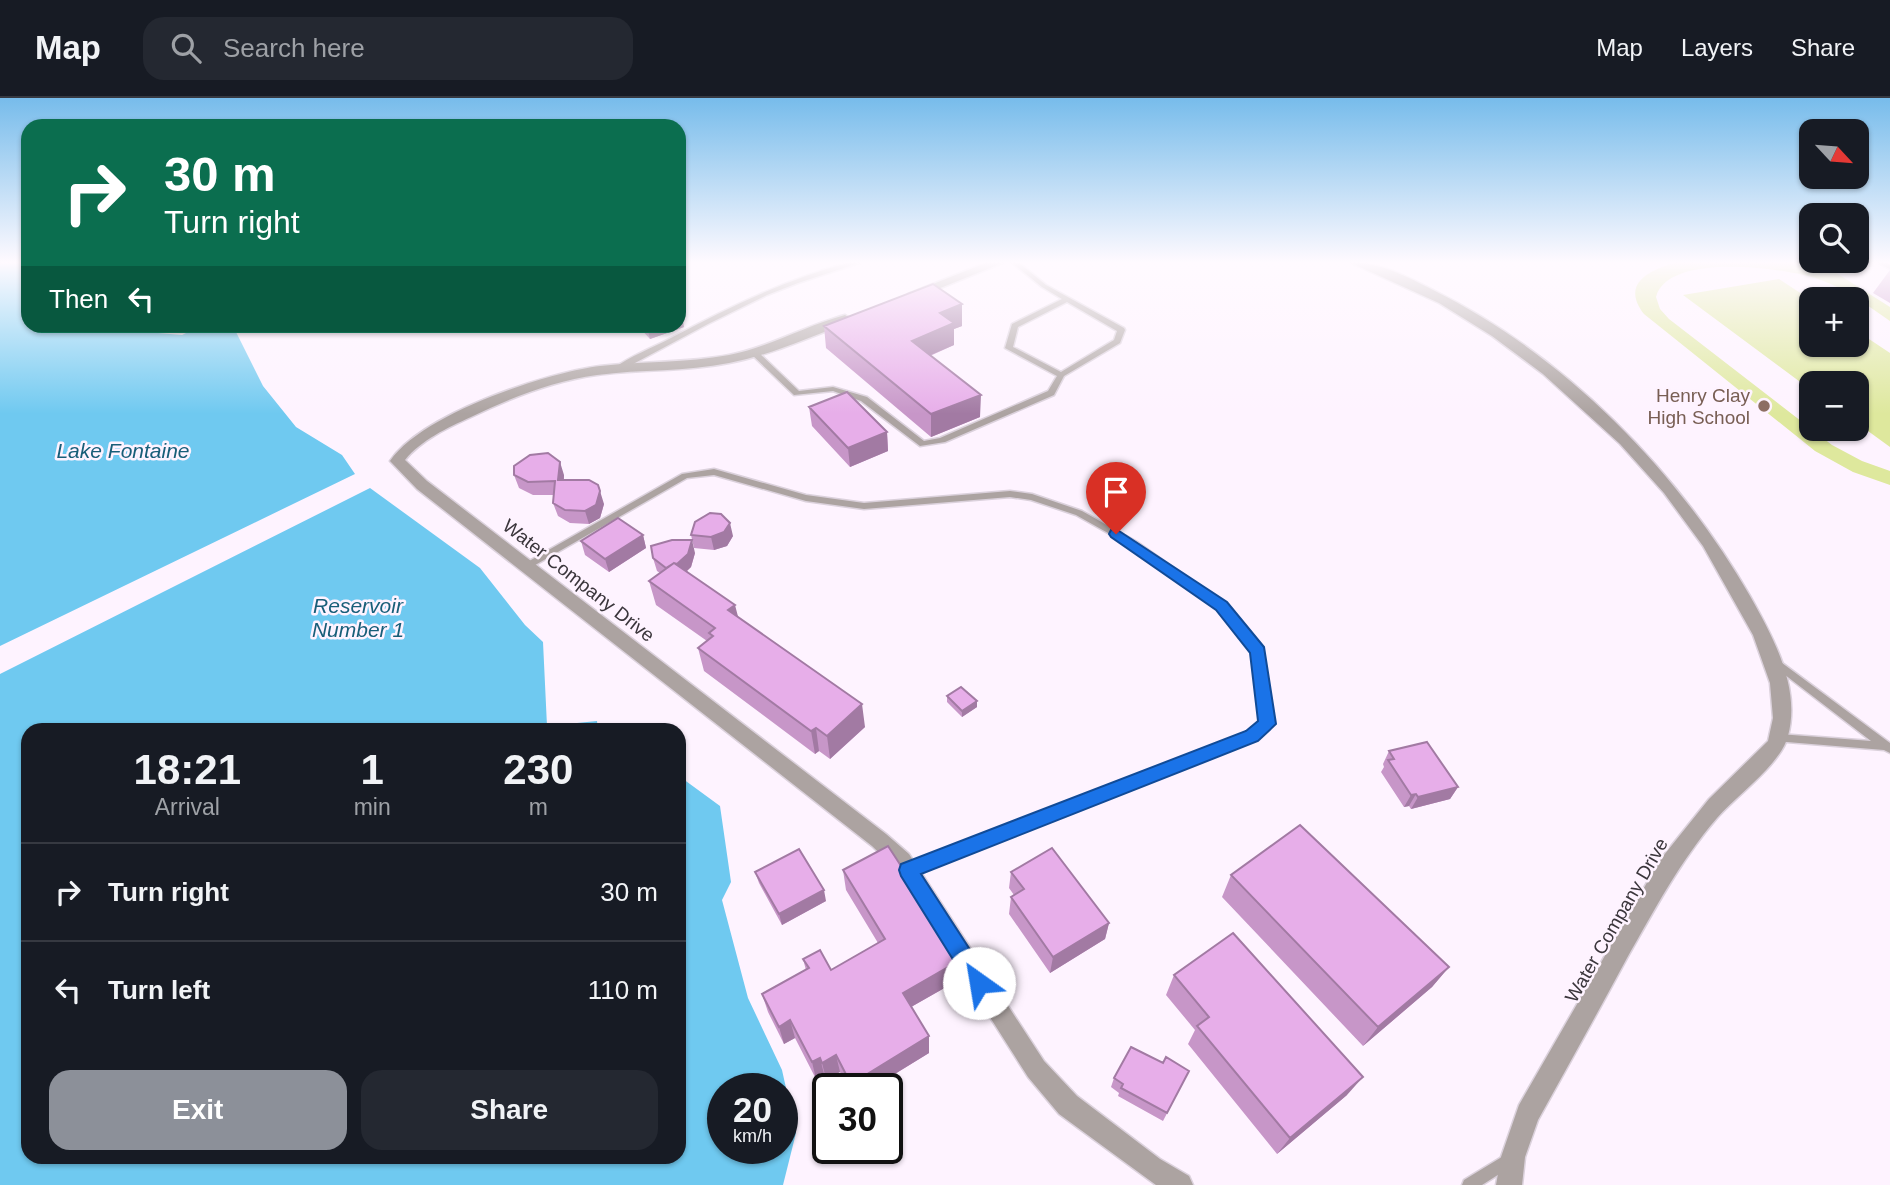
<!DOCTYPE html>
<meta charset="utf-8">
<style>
body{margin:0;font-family:Helvetica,sans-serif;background:#242831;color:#f1f3f6;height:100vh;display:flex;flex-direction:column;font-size:26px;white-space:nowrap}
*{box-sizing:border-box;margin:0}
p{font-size:23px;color:#9ea1a6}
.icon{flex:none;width:38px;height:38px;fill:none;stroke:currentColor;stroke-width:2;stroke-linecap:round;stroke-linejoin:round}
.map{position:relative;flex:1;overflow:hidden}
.sheet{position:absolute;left:21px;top:625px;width:665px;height:441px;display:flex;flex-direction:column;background:#171b24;border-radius:21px;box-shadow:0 2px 5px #0004}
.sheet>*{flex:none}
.banner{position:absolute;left:21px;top:21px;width:665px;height:214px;border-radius:21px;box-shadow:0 2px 5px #0004;background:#0b6e4f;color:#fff;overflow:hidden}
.needle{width:46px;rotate:116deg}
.fabs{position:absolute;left:1799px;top:21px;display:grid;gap:14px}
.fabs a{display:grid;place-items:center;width:70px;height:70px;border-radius:14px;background:#171b24;box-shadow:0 2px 5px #0004;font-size:35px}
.speed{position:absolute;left:707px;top:975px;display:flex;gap:14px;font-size:35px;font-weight:700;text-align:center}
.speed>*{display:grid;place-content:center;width:91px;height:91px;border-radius:50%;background:#171b24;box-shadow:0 2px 5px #0004;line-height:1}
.speed small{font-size:18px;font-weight:400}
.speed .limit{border:4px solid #111;border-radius:10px;background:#fff;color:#111}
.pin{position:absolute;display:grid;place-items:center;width:60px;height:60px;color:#fff;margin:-72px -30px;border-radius:50% 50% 50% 0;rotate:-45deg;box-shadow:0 0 7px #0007}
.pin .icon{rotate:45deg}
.me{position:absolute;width:77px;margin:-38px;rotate:328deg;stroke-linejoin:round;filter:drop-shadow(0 0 5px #0008)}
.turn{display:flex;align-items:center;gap:24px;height:147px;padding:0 28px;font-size:32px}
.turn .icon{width:91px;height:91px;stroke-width:2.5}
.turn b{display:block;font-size:49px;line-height:60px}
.then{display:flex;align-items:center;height:66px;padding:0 28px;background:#0003;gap:14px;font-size:26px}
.eta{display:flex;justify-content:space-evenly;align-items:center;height:119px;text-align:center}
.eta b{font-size:42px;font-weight:600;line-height:49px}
.button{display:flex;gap:14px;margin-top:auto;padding:14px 28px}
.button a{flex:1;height:80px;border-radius:21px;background:#8c9099;color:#fff;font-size:28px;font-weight:600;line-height:80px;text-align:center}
.button a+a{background:#242831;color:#f1f3f6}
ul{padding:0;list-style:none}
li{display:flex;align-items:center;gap:21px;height:98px;padding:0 28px;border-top:2px solid #363941}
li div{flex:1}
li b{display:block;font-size:26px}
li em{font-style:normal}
header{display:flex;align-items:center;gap:42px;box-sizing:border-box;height:98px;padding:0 35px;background:#171b24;border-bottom:2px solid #363941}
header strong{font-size:33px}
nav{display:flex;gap:38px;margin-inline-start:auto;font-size:24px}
.search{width:490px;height:63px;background:#242831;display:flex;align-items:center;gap:18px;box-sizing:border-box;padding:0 24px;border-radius:21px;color:#9ea1a6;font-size:26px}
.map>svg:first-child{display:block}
.green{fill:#dee89d}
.water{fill:#6fc9f0;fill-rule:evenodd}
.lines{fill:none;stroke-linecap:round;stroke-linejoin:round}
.service-casing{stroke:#dbd1dc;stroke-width:3}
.minor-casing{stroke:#dbd1dc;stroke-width:3}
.service{fill:#aca3a1;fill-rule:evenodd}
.minor{fill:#aca3a1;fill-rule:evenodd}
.wall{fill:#c796c8}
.shaded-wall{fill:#a27aa3}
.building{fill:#e7aee9;stroke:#a27aa3;stroke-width:2}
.route{fill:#1a73e8;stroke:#114b97;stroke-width:2}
.education-dot{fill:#8d6e63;stroke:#fef3ff;stroke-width:2.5}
.labels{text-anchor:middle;stroke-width:5;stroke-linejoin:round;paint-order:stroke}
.education-label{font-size:19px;fill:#785e54;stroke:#fef3ff;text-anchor:end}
.street-label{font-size:19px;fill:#3b363c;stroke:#fef3ff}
.water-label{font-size:21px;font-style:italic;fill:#185e79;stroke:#fef3ff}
</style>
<header>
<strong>Map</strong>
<div class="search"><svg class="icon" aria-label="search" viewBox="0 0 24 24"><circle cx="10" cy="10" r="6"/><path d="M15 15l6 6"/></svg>Search here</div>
<nav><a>Map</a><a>Layers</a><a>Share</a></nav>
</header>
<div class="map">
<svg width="1890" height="1087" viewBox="0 0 1890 1087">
<rect width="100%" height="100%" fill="#fef3ff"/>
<path class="green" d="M 1677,164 L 1819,164 L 1890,209 L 1890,223 C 1868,208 1846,191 1821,182 C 1788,170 1668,153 1656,199 L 1660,211 L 1669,221 L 1832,347 L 1862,363 L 1890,373 L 1890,387 L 1853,374 L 1815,353 L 1644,216 C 1620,185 1650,172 1677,164 Z
M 1779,181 L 1811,202 L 1811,247 L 1857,247 L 1857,233 L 1890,255 L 1890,349 L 1857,325 L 1857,285 L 1811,285 L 1811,292 L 1683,197 Z"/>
<path class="water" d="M 0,164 L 28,164 L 28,228 L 147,228 L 158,235 L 182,237 L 200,228 L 233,228 L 263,288 L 296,329 L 342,357 L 355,376 L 0,548 Z
M 370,390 L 480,470 L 525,527 L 543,544 L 547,628 L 597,623 L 598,632 L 28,632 L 28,1059 L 679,1059 L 679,678 L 720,708 L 731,784 L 722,802 L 748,900 L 782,972 L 796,1035 L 783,1087 L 0,1087 L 0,576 ZM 723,990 L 782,990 L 782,1050 L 723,1050 Z"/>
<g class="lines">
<g class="service-casing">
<path id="service" d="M 851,164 L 862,164 L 798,185 L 767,197 L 708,226 L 620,273 L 617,273 L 613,271 C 630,258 652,250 671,240 C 729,209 787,181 851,164 Z
M 1011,164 L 1018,164 L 1046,187 L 1124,230 L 1125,232 L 1120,245 L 1064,278 L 1054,297 L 945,344 L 920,348 L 861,303 L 833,293 L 794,297 L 750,255 L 751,253 L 757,253 L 799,293 L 833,289 L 867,299 L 924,343 L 940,340 L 1048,293 L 1057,278 L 1005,250 L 1012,226 L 1062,201 L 1042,189 ZM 1067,204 L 1117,233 L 1114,242 L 1061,274 L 1013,249 L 1018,229 Z
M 1876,164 L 1885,164 L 1890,167 L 1890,171 Z
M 714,371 L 806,397 L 864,405 L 1010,393 L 1032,396 L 1082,413 L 1137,444 L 1225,506 L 1263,553 L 1270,596 L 1272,626 L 1256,641 L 912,776 L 908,777 L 904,776 L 902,772 L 904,768 L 1248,635 L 1262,624 L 1260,596 L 1253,554 L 1219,510 L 1131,448 L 1076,417 L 1031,402 L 1010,399 L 864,411 L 806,403 L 714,377 L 687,380 L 530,470 L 524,470 L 522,468 L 524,466 L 682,376 Z
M 1774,559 L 1890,645 L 1890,655 L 1884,652 L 1775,643 L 1774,640 L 1775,637 L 1779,636 L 1871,643 L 1771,566 L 1769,563 L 1771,560 Z
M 1510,1054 L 1515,1056 L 1517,1061 L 1515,1066 L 1482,1087 L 1462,1087 L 1464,1082 Z"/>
</g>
<g class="minor-casing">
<path id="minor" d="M 988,164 L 1005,164 L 918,199 L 910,199 L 908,196 Z
M 1349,164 C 1380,164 1408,179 1435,193 C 1565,258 1678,373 1750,498 C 1773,539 1801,589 1788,638 C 1781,666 1737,697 1717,720 C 1680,763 1655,811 1627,860 C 1598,914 1568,968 1538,1022 L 1525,1059 L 1522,1087 L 1496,1087 L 1501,1059 L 1519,1007 L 1660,762 L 1709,701 L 1768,643 L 1773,620 L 1770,585 L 1753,537 L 1703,448 L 1664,395 L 1620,346 L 1543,276 L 1492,238 L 1439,205 Z
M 845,217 L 851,221 L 850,224 C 810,239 771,257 729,265 C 685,274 641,271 597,277 C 553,283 510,300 471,319 C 447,330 421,342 405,362 L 427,383 L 886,736 L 909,756 L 1044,963 L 1077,998 L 1160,1061 L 1189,1078 L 1193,1087 L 1156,1087 L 1059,1016 L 1028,979 L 895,770 L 872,748 L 417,391 L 390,363 C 422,316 545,275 600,268 C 643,263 686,265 729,257 C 769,249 805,228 845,217 Z"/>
</g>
<use href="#service" class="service"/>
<use href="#minor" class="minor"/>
</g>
<path class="wall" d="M 1890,172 L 1890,205 L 1873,195 Z
M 638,228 L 679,228 L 684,229 L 650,241 Z
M 824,228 L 962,228 L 954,231 L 954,247 L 930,258 L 980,319 L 931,339 L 826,250 Z
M 809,309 L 887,334 L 888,353 L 850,369 L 812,328 Z
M 514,377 L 564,377 L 564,382 L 604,406 L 600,420 L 589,426 L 570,425 L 558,418 L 553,405 L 554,397 L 533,397 L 519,390 Z
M 643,437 L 646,450 L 609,474 L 585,457 L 581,443 Z
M 691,437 L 733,438 L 727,448 L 714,452 L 694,450 Z
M 695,455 L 691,469 L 687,473 L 738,520 L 865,629 L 830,661 L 819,653 L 815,656 L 704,573 L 698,550 L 707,543 L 656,507 L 649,483 L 660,475 L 657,473 L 653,460 Z
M 947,598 L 977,609 L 962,619 L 947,604 Z
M 1389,653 L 1458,689 L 1450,701 L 1411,711 L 1409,708 L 1404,709 L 1381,674 L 1384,669 L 1383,666 Z
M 843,772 L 962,861 L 962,880 L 911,909 L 929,955 L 872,990 L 849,990 L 840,974 L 826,981 L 824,976 L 816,981 L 795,940 L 784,946 L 768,914 L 762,896 L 806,872 L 803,861 L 831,872 L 878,845 L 846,792 Z
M 755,774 L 826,803 L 782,827 L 759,785 Z
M 1011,774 L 1109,825 L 1105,841 L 1050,875 L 1009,816 L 1011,799 L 1014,797 L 1009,790 Z
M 1231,777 L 1449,869 L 1432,889 L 1363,948 L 1222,799 Z
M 1174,877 L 1347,997 L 1277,1056 L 1188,946 L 1195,932 L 1166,897 Z
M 1163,965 L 1189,973 L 1163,1023 L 1118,998 L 1119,995 L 1111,989 L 1114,980 Z"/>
<path class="shaded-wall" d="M 962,206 L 962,228 L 954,231 L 954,247 L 912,265 L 912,243 L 940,215 Z
M 682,216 L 684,229 L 650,241 L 647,228 L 679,228 L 679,217 Z
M 981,297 L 980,319 L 931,339 L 931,316 Z
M 887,334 L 888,353 L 850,369 L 848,350 Z
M 560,364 L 564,377 L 563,395 L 558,382 Z
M 600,393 L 604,406 L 600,420 L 589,426 L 585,413 Z
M 730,425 L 733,438 L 727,448 L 714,452 L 711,439 Z
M 643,437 L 646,450 L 609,474 L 605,461 Z
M 692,442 L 695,455 L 691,469 L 673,486 L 670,473 Z
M 735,507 L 741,530 L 728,512 Z
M 977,603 L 977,609 L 962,619 L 962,613 Z
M 862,606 L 865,629 L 830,661 L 827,638 Z
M 816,630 L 819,653 L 815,656 L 811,633 Z
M 1458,689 L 1450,701 L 1411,711 L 1418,699 Z
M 1416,696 L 1409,708 L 1404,709 L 1411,697 Z
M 824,792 L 826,803 L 782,827 L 779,816 Z
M 1109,825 L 1105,841 L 1050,875 L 1053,859 Z
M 962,861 L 962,880 L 904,913 L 903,895 Z
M 1449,869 L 1432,889 L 1363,948 L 1378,929 Z
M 790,922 L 795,940 L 784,946 L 779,929 Z
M 929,938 L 929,955 L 872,990 L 852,990 L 851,986 Z
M 836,957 L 840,974 L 826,981 L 822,965 Z
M 820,960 L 824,976 L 816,981 L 812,964 Z
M 1363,979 L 1347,997 L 1277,1056 L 1290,1040 Z"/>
<path class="building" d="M 933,186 L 962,206 L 940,215 L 954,225 L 912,243 L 981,297 L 931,316 L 824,228 Z
M 847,294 L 887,334 L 848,350 L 809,309 Z
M 548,355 L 560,364 L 558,382 L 589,382 L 598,387 L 600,393 L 596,407 L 585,413 L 565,412 L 553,405 L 555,383 L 528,384 L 514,377 L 514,368 L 530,357 Z
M 710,415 L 721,416 L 730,425 L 724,434 L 711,439 L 691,437 L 695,424 Z
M 618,420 L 643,437 L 605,461 L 581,443 Z
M 672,442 L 692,442 L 688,456 L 677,466 L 674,465 L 666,470 L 653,460 L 651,448 Z
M 674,465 L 735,507 L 728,512 L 862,606 L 827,638 L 816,630 L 811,633 L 698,550 L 713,538 L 709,535 L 715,530 L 649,483 Z
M 961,589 L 977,603 L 962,613 L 947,598 Z
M 1427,644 L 1458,689 L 1418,699 L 1416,696 L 1411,697 L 1388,662 L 1394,661 L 1389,653 Z
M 1300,727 L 1449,869 L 1378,929 L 1231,777 Z
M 888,748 L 962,861 L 903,895 L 929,938 L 851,986 L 836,957 L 822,965 L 820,960 L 812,964 L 790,922 L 779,929 L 762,896 L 809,870 L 803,861 L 820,852 L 831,872 L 885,841 L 843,772 Z
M 1052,750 L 1109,825 L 1053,859 L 1011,799 L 1024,791 L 1011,774 Z
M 799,751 L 824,792 L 779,816 L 755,774 Z
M 1233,835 L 1363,979 L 1290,1040 L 1197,928 L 1209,919 L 1174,877 Z
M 1131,949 L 1163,965 L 1166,959 L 1189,973 L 1167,1015 L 1121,990 L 1123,986 L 1114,980 Z"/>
<linearGradient id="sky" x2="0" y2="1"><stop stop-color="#77bceb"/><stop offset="0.52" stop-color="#fffaff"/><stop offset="1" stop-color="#fffaff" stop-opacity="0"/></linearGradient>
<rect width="1890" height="316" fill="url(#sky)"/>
<path class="route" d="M 1116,431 L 1227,504 L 1264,549 L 1276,626 L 1258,643 L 921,776 L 987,878 L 990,885 L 987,892 L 979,895 L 972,892 L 901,778 L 899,772 L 901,766 L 1246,633 L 1258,623 L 1250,555 L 1216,512 L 1111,439 L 1109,436 L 1111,432 Z"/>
<circle class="education-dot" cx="1764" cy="308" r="7"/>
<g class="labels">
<g class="education-label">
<text x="1750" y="304">Henry Clay<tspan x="1750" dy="22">High School</tspan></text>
</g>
<g class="street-label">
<text transform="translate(579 482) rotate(38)" y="7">Water Company Drive</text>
<text transform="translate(1616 822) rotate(-60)" y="7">Water Company Drive</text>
</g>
<g class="water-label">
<text x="123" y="360">Lake Fontaine</text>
<text x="358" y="515">Reservoir<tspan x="358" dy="24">Number 1</tspan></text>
</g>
</g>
</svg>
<div class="fabs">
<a><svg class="needle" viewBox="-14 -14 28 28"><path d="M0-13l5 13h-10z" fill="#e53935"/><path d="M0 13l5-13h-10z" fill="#9ea1a6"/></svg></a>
<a><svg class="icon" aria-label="search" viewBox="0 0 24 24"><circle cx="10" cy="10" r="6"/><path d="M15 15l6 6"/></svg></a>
<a>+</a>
<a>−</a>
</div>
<div class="speed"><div>20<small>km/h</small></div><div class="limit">30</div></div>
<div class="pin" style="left:1116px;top:436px;background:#d93025"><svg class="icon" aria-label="arrive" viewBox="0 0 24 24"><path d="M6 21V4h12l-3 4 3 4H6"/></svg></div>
<svg class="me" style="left:979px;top:885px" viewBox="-20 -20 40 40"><circle r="19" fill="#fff"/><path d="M0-13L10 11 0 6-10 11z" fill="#1a73e8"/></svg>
<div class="banner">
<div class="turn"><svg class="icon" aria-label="right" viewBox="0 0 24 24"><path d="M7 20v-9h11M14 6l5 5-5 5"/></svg><div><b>30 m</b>Turn right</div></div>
<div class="then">Then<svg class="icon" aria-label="left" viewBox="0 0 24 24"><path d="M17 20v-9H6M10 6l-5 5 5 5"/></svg></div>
</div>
<section class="sheet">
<div class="eta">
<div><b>18:21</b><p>Arrival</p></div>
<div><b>1</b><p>min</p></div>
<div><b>230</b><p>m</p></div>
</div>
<ul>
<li><svg class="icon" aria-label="right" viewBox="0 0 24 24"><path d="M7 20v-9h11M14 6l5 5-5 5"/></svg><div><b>Turn right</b></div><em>30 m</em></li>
<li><svg class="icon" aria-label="left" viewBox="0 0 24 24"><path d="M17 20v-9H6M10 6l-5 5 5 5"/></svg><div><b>Turn left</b></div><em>110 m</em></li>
</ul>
<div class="button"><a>Exit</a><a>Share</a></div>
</section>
</div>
